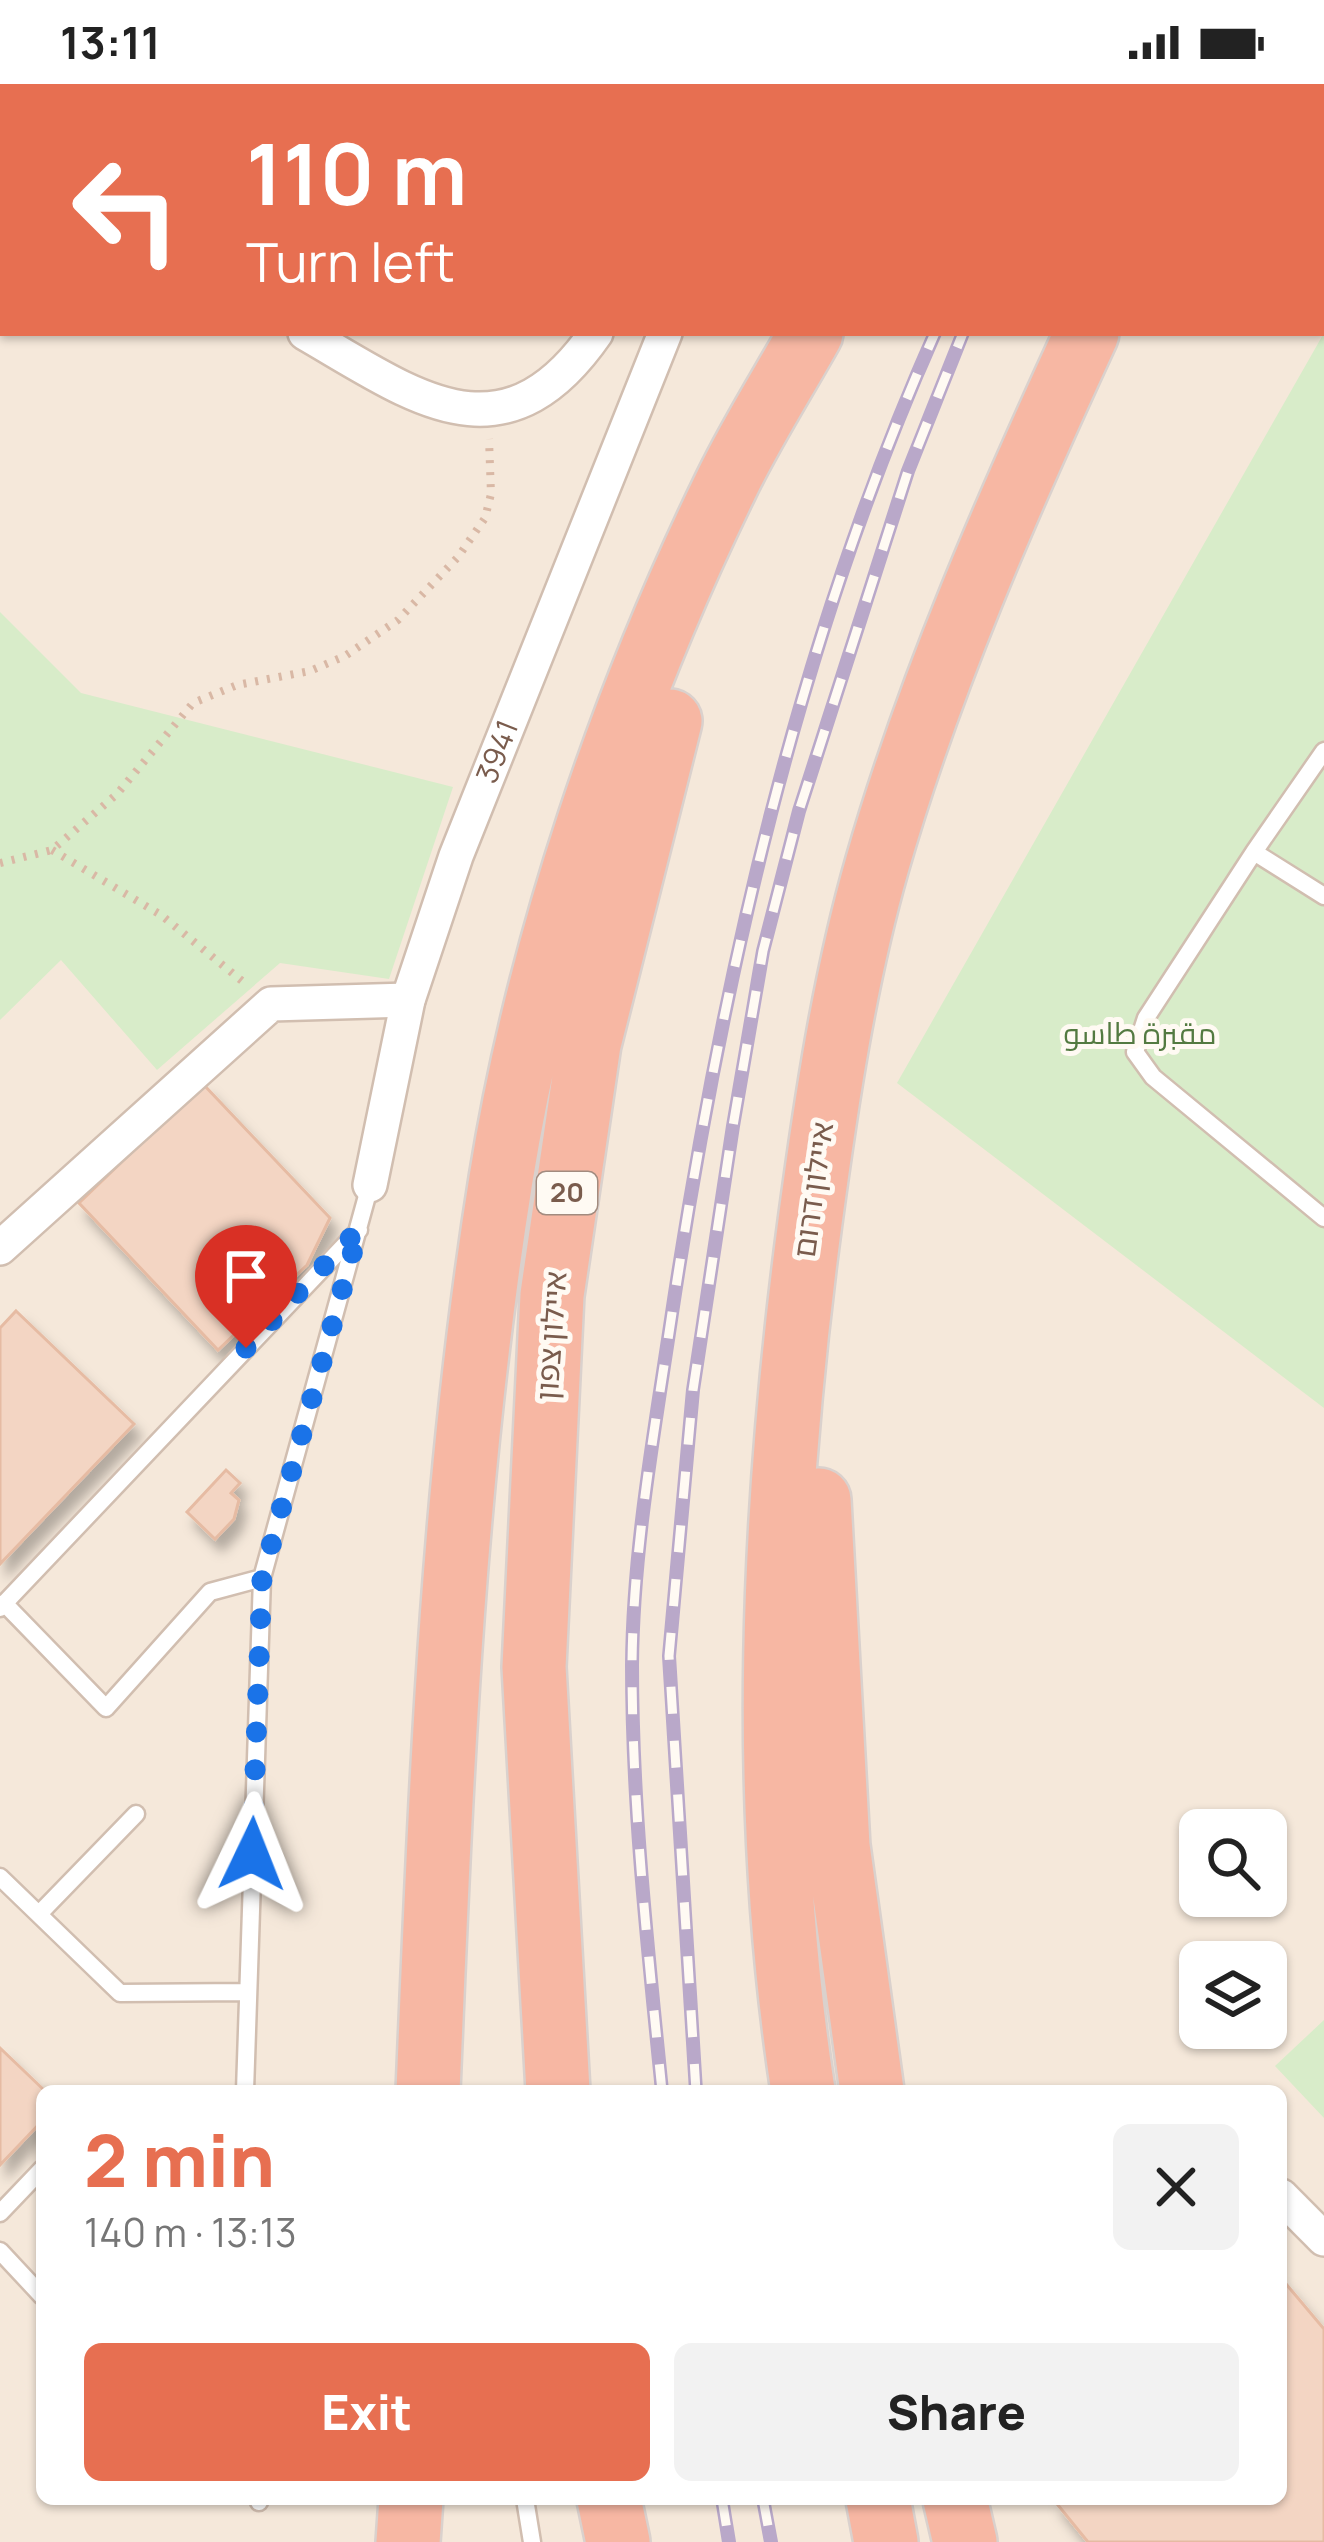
<!DOCTYPE html>
<meta charset="utf-8">
<style>
body{margin:0;font-family:Manrope,Cairo,"Noto Sans Hebrew",sans-serif;background:#f2f2f2;color:#222;height:100vh;display:flex;flex-direction:column;font-size:45px;white-space:nowrap}
*{box-sizing:border-box;margin:0}
p{font-size:39px;color:#767676}
.icon{flex:none;width:66px;height:66px;fill:none;stroke:currentColor;stroke-width:2;stroke-linecap:round;stroke-linejoin:round}
.map{position:relative;flex:1;overflow:hidden}
.panel{position:absolute;left:36px;top:2001px;width:1251px;height:420px;display:flex;flex-direction:column;background:#fff;border-radius:18px;box-shadow:0 3px 9px #0004}
.panel>*{flex:none}
.guide{position:absolute;left:0px;top:0px;width:1326px;height:252px;box-shadow:0 3px 9px #0004;background:#e76f51;color:#fff;overflow:hidden}
.buttons{position:absolute;left:1179px;top:1725px;display:grid;gap:24px}
.buttons a{display:grid;place-items:center;width:108px;height:108px;border-radius:18px;background:#fff;box-shadow:0 3px 9px #0004;font-size:60px}
.pin{position:absolute;display:grid;place-items:center;width:102px;height:102px;color:#fff;margin:-123px -51px;border-radius:50% 50% 50% 0;rotate:-45deg;box-shadow:0 0 12px #0007}
.pin .icon{rotate:45deg}
.me{position:absolute;width:132px;margin:-66px;rotate:2deg;stroke-linejoin:round;filter:drop-shadow(0 0 9px #0008)}
.turn{display:flex;align-items:center;gap:42px;height:252px;padding:0 48px;font-size:54px}
.turn .icon{width:156px;height:156px;stroke-width:2.5}
.turn b{display:block;font-size:84px;line-height:102px}
.round{display:grid;place-items:center;flex:none;width:126px;height:126px;border-radius:18px;background:#f2f2f2}
.overview{display:flex;align-items:center;justify-content:space-between;height:204px;padding:0 48px}
h1{font-size:72px;font-weight:800;line-height:90px;color:#e76f51}
.action{display:flex;gap:24px;margin-top:auto;padding:24px 48px}
.action a{flex:1;height:138px;border-radius:18px;background:#e76f51;color:#fff;font-size:48px;font-weight:800;line-height:138px;text-align:center}
.action a+a{background:#f2f2f2;color:#222}
.status{display:flex;justify-content:space-between;align-items:center;height:84px;padding:0 60px;background:#fff;direction:ltr}
.status svg{height:33px;fill:currentColor}
.map>svg:first-child{display:block}
.residential{fill:#f5e8da;fill-rule:evenodd}
.green{fill:#d8ecc9}
.building{fill:#f3d5c3;stroke:#e6bba3;stroke-width:3;filter:url(#shadow)}
.lines{fill:none;stroke-linecap:round;stroke-linejoin:round}
.service-casing{stroke:#d1beb0;stroke-width:21}
.minor-casing{stroke:#d1beb0;stroke-width:38}
.motorway-casing{stroke:#dad1cd;stroke-width:68}
.path{stroke:#d9b8a5;stroke-width:8;stroke-dasharray:3 9;stroke-linecap:butt}
.service{stroke:#fff;stroke-width:16}
.minor{stroke:#fff;stroke-width:33}
.motorway{stroke:#f7b7a3;stroke-width:63}
.rail-casing{stroke:#b9a8c9;stroke-width:14}
.rail{stroke:#fffaf3;stroke-width:9;stroke-dasharray:27;stroke-linecap:butt}
.route{stroke:#1a73e8;stroke-width:21;stroke-dasharray:0 37.8}
.labels{text-anchor:middle;stroke-width:10;stroke-linejoin:round;paint-order:stroke}
.shield{fill:#fffaf3;stroke:#a28b7f;stroke-width:3}
.shield-label{font-size:27px;font-weight:bold;fill:#7a5c4d}
.street-label{font-size:30px;fill:#7a5c4d;stroke:#fffaf3}
.park-label{font-size:30px;fill:#537a41;stroke:#fffaf3}
</style>
<div class="status"><b>13:11</b><svg viewBox="0 0 49 12"><path d="M0 12V9h3v3zM5 12V6h3v6zM10 12V3h3v9zM15 12V0h3v12zM26 1h20v11H26zM47 4h2v5h-2z"/></svg></div>
<div class="map">
<svg width="1324" height="2458" viewBox="0 0 1324 2458">
<defs>
<filter id="shadow"><feDropShadow dx="7" dy="12" stdDeviation="6" flood-color="#0004"/></filter>
</defs>
<rect width="100%" height="100%" fill="#fdf6ec"/>
<path class="residential" d="M 0,0 L 1324,0 L 1324,2458 L 0,2458 ZM 3,3 L 1323,3 L 1323,249 L 3,249 ZM 1200,1746 L 1266,1746 L 1266,1812 L 1200,1812 ZM 1200,1878 L 1266,1878 L 1266,1944 L 1200,1944 ZM 42,2007 L 1281,2007 L 1281,2415 L 42,2415 Z"/>
<path class="green" d="M 1324,249 L 1324,1324 L 897,999 Z
M 0,528 L 81,609 L 453,703 L 389,895 L 280,879 L 157,986 L 61,876 L 0,936 Z
M 1324,1936 L 1324,2034 L 1275,1982 Z"/>
<path class="building" d="M 372,0 L 461,0 L 460,3 Z
M 203,1000 L 330,1134 L 307,1181 L 218,1266 L 79,1119 Z
M 16,1227 L 134,1340 L 0,1480 L 0,1244 Z
M 226,1386 L 240,1399 L 231,1409 L 239,1416 L 234,1435 L 215,1455 L 187,1428 Z
M 0,1964 L 45,2007 L 42,2037 L 0,2081 Z
M 1281,2194 L 1324,2245 L 1324,2458 L 1088,2458 L 1053,2415 L 1281,2415 Z"/>
<g class="lines">
<g class="service-casing">
<path id="service" d="M 0,162 L 3,159
M 1324,667 L 1254,768 L 1324,812
M 1254,768 L 1146,934 L 1135,968 L 1153,993 L 1324,1134
M 4,1519 L 106,1624 L 210,1508 L 262,1494
M 0,1524 L 359,1146
M 0,1793 L 120,1909 L 247,1908
M 39,1830 L 136,1730
M 245,2007 L 262,1494 L 370,1101
M 0,2129 L 42,2085
M 0,2167 L 42,2212
M 259,2415 L 259,2418
M 525,2415 L 532,2458"/>
</g>
<g class="minor-casing">
<g id="minor">
<path d="M 12,0 L 14,3"/>
<path d="M 778,3 L 780,0"/>
<path d="M 305,249 C 414,312 503,383 596,249"/>
<path id="s1" d="M 370,1101 L 408,916 L 456,772 L 665,249"/>
<path d="M 0,1164 L 271,920 L 408,916"/>
<path d="M 1281,2112 L 1324,2155"/>
</g>
</g>
<g class="motorway-casing">
<path id="motorway" d="M 951,3 L 953,0
M 1225,3 L 1227,0
M 819,1416 L 838,1762 L 872,2007
M 428,2007 C 441,1700 452,1400 501,1095 C 539,858 621,616 726,401 C 751,349 783,299 811,249
M 558,2007 L 534,1583 L 552,1211 L 589,960 L 670,637
M 803,2007 C 759,1721 772,1424 810,1138 C 826,1019 844,897 877,781 C 929,599 1008,420 1087,249
M 609,2415 L 618,2458
M 878,2415 L 886,2458
M 955,2415 L 965,2458
M 408,2458 L 411,2415"/>
</g>
<path class="path" d="M 52,766 L 161,831 L 247,901
M 0,779 L 52,766 L 117,710 L 193,619 L 237,601 L 310,587 L 345,572 L 398,536 L 458,473 L 485,434 L 491,410 L 489,355"/>
<use href="#service" class="service"/>
<use href="#minor" class="minor"/>
<use href="#motorway" class="motorway"/>
<g class="rail-casing">
<path id="rail" d="M 1055,3 L 1057,0
M 1089,3 L 1090,0
M 662,2007 C 648,1866 632,1723 632,1581 C 633,1464 655,1344 672,1229 C 722,897 798,557 935,249
M 696,2007 L 669,1572 L 693,1306 L 733,1042 L 763,867 L 799,727 L 908,387 L 963,249
M 722,2415 L 729,2458
M 763,2415 L 771,2458"/>
</g>
<use href="#rail" class="rail"/>
</g>
<g class="lines">
<path class="route" d="M 246,1264 L 359,1145 L 262,1494 L 252,1770"/>
</g>
<g class="labels">
<rect class="shield" x="537" y="1088" width="60" height="42" rx="9"/>
<g class="shield-label">
<text x="567" y="1118">20</text>
</g>
<g class="street-label">
<text dy="10" stroke="none"><textPath href="#s1" startOffset="453">3941</textPath></text>
<text transform="translate(814 1106) rotate(-82)" y="10">איילון דרום</text>
<text transform="translate(552 1252) rotate(-86)" y="10">איילון צפון</text>
</g>
<g class="park-label">
<text x="1140" y="960">مقبرة طاسو</text>
</g>
</g>
</svg>
<div class="buttons">
<a><svg class="icon" aria-label="search" viewBox="0 0 24 24"><circle cx="10" cy="10" r="6"/><path d="M15 15l6 6"/></svg></a>
<a><svg class="icon" aria-label="layers" viewBox="0 0 24 24"><path d="M12 4l9 5-9 5-9-5zM3 14l9 5 9-5"/></svg></a>
</div>
<div class="pin" style="left:246px;top:1264px;background:#d93025"><svg class="icon" aria-label="arrive" viewBox="0 0 24 24"><path d="M6 21V4h12l-3 4 3 4H6"/></svg></div>
<svg class="me" style="left:252px;top:1770px" viewBox="-20 -20 40 40"><path d="M0-17L14 15 0 8-14 15z" fill="#1a73e8" stroke="#fff" stroke-width="4"/></svg>
<div class="guide">
<div class="turn"><svg class="icon" aria-label="left" viewBox="0 0 24 24"><path d="M17 20v-9H6M10 6l-5 5 5 5"/></svg><div><b>110 m</b>Turn left</div></div>
</div>
<section class="panel">
<div class="overview"><div><h1>2 min</h1><p>140 m · 13:13</p></div><a class="round"><svg class="icon" aria-label="close" viewBox="0 0 24 24"><path d="M6 6l12 12M18 6L6 18"/></svg></a></div>
<div class="action"><a>Exit</a><a>Share</a></div>
</section>
</div>
